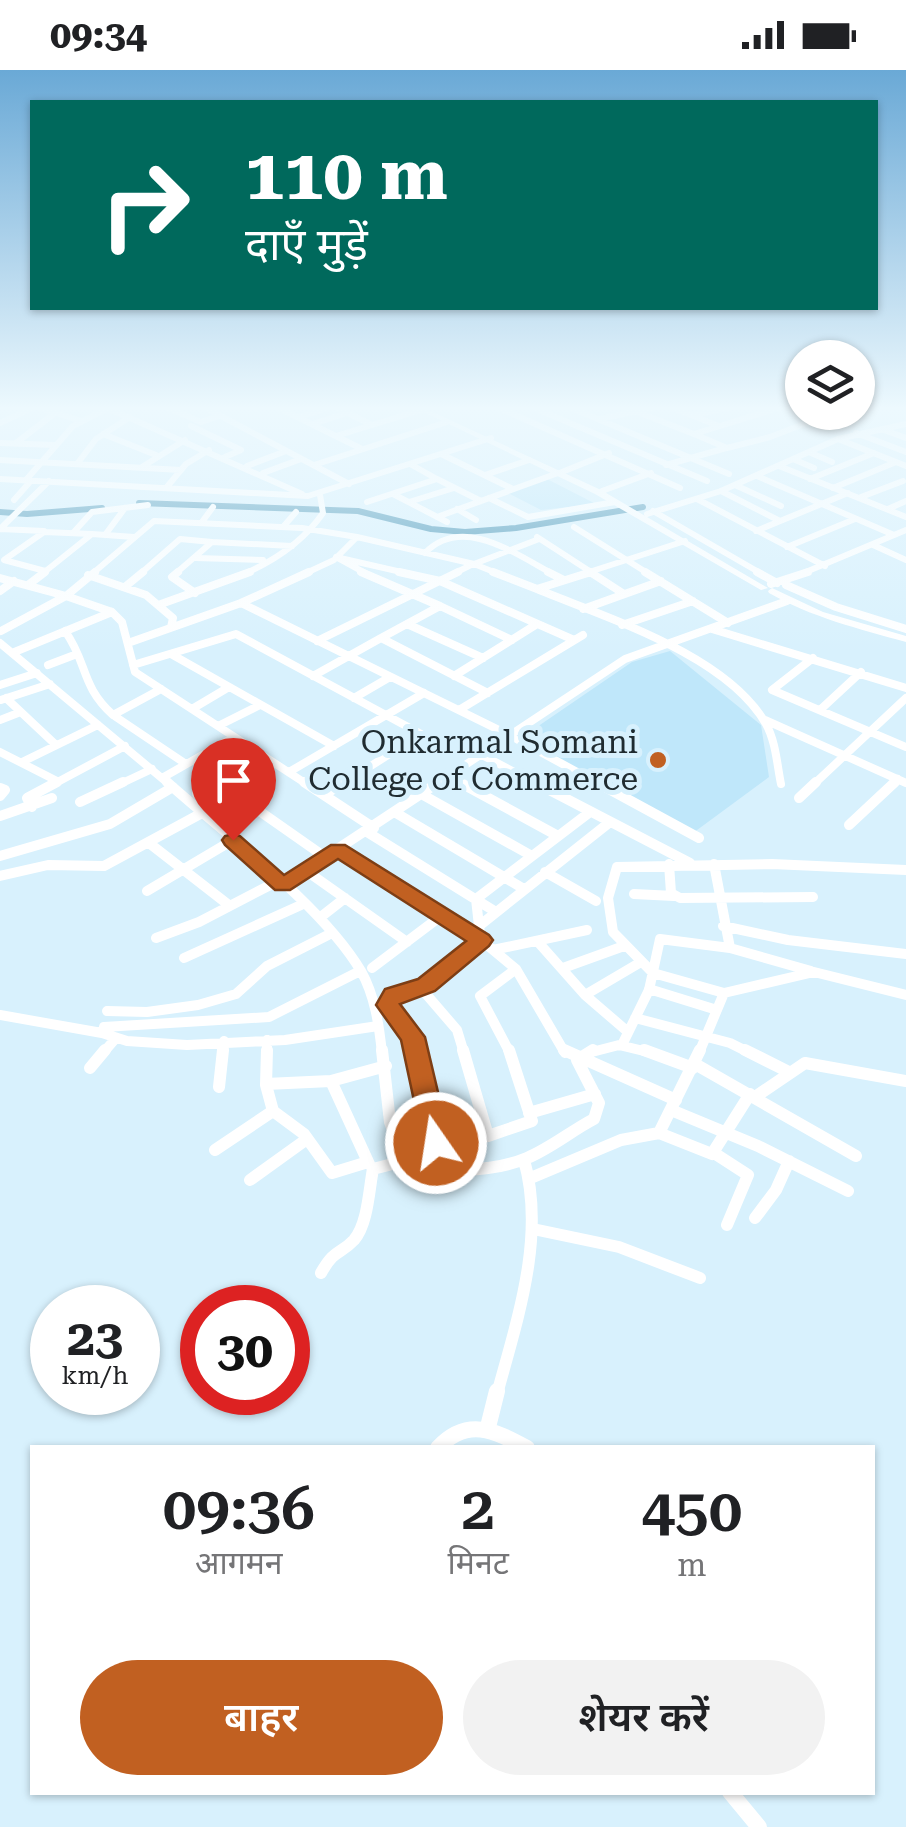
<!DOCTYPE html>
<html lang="hi">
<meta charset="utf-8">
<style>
body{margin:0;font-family:"Roboto Serif","Noto Sans Devanagari",serif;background:#f2f2f2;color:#202124;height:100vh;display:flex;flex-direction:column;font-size:38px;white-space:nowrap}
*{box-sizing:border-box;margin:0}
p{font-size:32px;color:#757577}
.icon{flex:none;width:55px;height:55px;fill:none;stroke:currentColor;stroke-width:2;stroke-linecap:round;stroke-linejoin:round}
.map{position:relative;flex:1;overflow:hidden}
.drawer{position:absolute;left:30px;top:1375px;width:845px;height:350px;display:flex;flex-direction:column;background:#fff;border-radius:0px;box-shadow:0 2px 8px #0004}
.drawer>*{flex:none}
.top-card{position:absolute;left:30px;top:30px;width:848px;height:210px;border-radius:0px;box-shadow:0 2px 8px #0004;background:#00695c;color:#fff;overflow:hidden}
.controls{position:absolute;left:785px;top:270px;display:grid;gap:20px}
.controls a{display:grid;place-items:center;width:90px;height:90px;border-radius:50%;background:#fff;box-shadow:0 2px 8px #0004;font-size:50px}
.speed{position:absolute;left:30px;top:1215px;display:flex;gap:20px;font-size:50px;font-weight:700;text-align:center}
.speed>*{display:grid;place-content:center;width:130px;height:130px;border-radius:50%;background:#fff;box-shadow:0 2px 8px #0004;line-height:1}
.speed small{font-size:25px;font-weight:400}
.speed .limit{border:15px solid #d22;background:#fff;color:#111}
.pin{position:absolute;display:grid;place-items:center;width:85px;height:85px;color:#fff;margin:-102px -42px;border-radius:50% 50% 50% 0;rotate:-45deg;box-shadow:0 0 10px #0007}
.pin .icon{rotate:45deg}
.me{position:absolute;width:110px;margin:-55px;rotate:347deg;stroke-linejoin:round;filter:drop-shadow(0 0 8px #0008)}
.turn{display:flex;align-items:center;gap:35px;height:210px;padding:0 50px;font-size:45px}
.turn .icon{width:130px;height:130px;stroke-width:2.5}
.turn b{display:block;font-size:70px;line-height:85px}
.eta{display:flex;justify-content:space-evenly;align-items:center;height:170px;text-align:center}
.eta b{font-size:60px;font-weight:600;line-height:70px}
.primary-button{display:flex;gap:20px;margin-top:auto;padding:20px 50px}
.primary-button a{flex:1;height:115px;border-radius:60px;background:#c16021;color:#fff;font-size:40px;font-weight:600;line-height:115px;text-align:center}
.primary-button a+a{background:#f2f2f2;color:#202124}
.status{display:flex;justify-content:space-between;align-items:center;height:70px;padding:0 50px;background:#fff;direction:ltr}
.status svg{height:28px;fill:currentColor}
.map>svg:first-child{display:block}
.built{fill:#bfe7fa}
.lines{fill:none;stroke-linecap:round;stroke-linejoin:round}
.canal{stroke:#4e99ba;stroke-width:6}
.minor-far4{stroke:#fff;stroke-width:6}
.minor-far3{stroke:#fff;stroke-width:8}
.minor-far2{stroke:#fff;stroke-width:10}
.minor-far1{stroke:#fff;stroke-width:12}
.minor{stroke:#fff;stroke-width:16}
.major{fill:#fff;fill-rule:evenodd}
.route{fill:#c16021;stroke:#7d3e15;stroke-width:2.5}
.poi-dot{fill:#c16021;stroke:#d8f1fd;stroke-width:4}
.labels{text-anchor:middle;stroke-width:10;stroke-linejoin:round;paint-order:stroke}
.poi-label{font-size:32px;fill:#202c31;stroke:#d8f1fd;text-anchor:end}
</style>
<div class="status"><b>09:34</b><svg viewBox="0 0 49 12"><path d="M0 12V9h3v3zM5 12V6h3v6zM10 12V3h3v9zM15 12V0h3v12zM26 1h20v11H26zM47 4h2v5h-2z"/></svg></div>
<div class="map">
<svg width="906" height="1757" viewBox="0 0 906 1757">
<rect width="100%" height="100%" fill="#d8f1fd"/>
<path class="built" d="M 547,409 L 596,434 L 541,440 L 508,423 Z
M 670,581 L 761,655 L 769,707 L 693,763 L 515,672 L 632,592 Z"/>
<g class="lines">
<path class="canal" d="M 139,433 L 358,441 L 431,459 L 465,462 L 516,458 L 643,437
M 0,442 L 27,444 L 102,438"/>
<path class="minor-far4" d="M 37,337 L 81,351
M 105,337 L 302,424
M 166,337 L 201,352 L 219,346
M 204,337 L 349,414
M 277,337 L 362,379
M 336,337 L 370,354
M 497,337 L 680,418
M 532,337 L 707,411
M 569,337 L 729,404
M 671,337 L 719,356
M 858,339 L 868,337
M 635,341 L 694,364 L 781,337
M 695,345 L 730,337
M 299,347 L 331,337
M 600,349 L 655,337
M 0,353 L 34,337
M 313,354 L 347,343
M 191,356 L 241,380 L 225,387
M 884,360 L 906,368
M 856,363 L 906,382
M 103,364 L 156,385
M 694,364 L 727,378 L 770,367 L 835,342
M 336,366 L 421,340
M 838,369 L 906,396
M 0,373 L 55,375
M 16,373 L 55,343
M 811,383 L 832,392
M 441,384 L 513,419
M 793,389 L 814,398
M 0,390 L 181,400
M 77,394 L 96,369 L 130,347
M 314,395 L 447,352
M 666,395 L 726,378
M 247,396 L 286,381
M 779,396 L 906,447
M 142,397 L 185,370
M 562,402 L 609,383
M 263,403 L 301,389
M 485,405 L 529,390
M 757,406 L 894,465
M 0,409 L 308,426 L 491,368
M 437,409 L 481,431
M 810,409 L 874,383
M 26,410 L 73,356 L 108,338
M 735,415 L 781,436
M 161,418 L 166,418 L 186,394 L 209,380
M 833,418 L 896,392
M 602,421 L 651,403
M 721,421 L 780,451
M 393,424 L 447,452
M 861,427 L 903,411
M 489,428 L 528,447 L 615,432
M 697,429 L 825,496
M 14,430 L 29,413
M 367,432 L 437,409 L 410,394
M 409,432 L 454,418
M 457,439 L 476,450
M 888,439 L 906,431
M 653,441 L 762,504
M 647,444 L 721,421 L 838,369 L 906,354
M 437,447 L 558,403
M 202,452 L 213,437
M 283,457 L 296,442
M 574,457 L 649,504
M 0,459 L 49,411
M 0,459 L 44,461
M 756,461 L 848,423
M 73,463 L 92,442 L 148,435
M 105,465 L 125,438
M 537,467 L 594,504
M 873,475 L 906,490
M 787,477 L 855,449
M 425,483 C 462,445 514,483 553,504
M 336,487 L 367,504
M 195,488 L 263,490
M 340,488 L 410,504
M 45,501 L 4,490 L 44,462 L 92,464
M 42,504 L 92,464 L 134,467
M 92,504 L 154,451 L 302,458 L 357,467
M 140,504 L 180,469 L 212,472
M 175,504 L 212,472 L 292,476
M 244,504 C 276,490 303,472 323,443 L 320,425
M 304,504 L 334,490 L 357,467 L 474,494
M 453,504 L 473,494
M 499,504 L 474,494 L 539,469
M 583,504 L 685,471
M 801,504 L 906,460"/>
<path class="minor-far3" d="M 178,502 L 172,507 L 195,523
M 309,502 L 241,533 L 511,666 L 601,715
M 361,502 L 440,536 L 381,568 L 488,623
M 399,502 L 440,511 L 574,570
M 493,502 L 537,519
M 548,502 L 564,510
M 590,502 L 624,524
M 591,502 L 537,519 C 607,548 727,585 766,654 C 776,672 777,695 781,714
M 645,502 L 728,553
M 757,502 L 777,513
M 88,505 L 146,525 L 173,548 L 171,557
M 0,508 L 66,526
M 771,514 L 808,502
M 28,515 L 45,502
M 786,515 L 836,537 L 906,559
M 126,516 L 143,502
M 0,521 L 14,511
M 161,534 L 250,502
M 440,536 L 512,570
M 583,539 L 661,511
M 112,542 L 122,552 L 135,602 L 308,715
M 407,554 L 483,588
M 622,555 L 693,531
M 712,559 L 906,618
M 1,561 L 66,526
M 65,561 C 88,593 80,615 113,645
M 317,571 L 458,502
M 0,573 L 170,715
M 128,573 L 241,533
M 12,583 L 112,542 L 66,526 L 95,502
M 171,584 L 334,676
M 813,588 L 772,620 L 906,677
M 48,595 L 77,584
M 133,595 L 236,564 L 421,664 L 341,715
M 313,606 L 381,568
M 454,606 L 537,554
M 0,615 L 37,603
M 161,619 L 113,645 L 186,694
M 6,628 L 56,675
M 354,628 L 390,607
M 1,630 L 50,614
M 192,639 L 229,617
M 459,640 L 583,565
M 820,640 L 861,602
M 0,650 L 18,643
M 765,650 L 906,713
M 218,656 L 260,635
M 0,682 L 57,711
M 482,685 L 539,715
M 22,692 L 98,655
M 289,702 L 424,623
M 450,707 L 464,715
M 162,708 L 234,667
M 218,712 L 222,715
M 52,715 L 125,676
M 118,715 L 152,699
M 214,715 L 265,687
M 435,715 L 625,589 L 787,531
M 813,715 L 906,628
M 892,715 L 898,709"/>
<path class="minor-far2" d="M 167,712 C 226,765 321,834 361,901 C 375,926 379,955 382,983
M 218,712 L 325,787
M 304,712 L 374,758
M 459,712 L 558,766
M 534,712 L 690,793
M 596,712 L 699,768
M 0,718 L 5,720 L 0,726
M 197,724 L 219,712
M 324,725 L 344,712
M 423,725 L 532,786
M 799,728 L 816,712
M 80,732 L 123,712
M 32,737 L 27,728 L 57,712
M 396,743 L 524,819
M 0,746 L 52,728
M 849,755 L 895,712
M 367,762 L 496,842
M 149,773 L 230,836
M 338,780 L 481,870 L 516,899 L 565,983
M 0,786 L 110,754 L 173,717
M 669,794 L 671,823 L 680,828 L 813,827
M 714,794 L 730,878
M 305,800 L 407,872
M 906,800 L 772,794 L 617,797 L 608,828 L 613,862 L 653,903 L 724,923 L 814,902 L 906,925
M 545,802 L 596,831
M 0,806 L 48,795 L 104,796 L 202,743
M 283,815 L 439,712
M 147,821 L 233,770
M 634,824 L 674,826
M 322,846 L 345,828
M 479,856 L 476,829 L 590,742
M 723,856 L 788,870 L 906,884
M 156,868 L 199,852 L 278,811
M 538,872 L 585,925 L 628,962
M 493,880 L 587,860
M 184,888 L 301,835
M 372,898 L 441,846
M 563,898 L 624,876
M 420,917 L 457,960 L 464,983
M 649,919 L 717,940
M 585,925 L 641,892
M 107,941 L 147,942 L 198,935 L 236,924 L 267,896 L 328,865
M 0,945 L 102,963 L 127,971 L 187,975 L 285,970 L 378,956
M 635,948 L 730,973 L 750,983
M 103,962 L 104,957 L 269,947 L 360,901
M 622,975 L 649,920 L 660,869 L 730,878 L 811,901
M 103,983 L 116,968
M 223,983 L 224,971
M 267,983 L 267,970
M 416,983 L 413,967 L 389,931 L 393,925 L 427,915 L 481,870 L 479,856 L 610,752
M 510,983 L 480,926 L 516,899
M 588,983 L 619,975 L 652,983
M 699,983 L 724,923"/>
<path class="minor-far1" d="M 267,980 L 266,1015 L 273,1041 L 304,1064 L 332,1103 L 368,1092
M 382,980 L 390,1052 L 404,1091 C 440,1103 491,1103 527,1088 C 551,1078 571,1061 594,1049 L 599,1033 L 577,990 L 593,980
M 416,980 L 436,1073 L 488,1066 L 532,1051 L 509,980
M 463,980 L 488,1066
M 564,980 L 676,1030
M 644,980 L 693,998
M 745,980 L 789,1002
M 695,994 L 856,1086
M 90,998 L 105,980
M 331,1011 L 369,1094
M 266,1014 L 331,1011 L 386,996
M 219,1017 L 223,980
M 755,1027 L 805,993 L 906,1011
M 671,1040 L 758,1076 L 848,1121
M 529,1043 L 595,1024
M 659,1063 L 712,1084 L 750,1024
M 215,1080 L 273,1041
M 714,1083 L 748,1105 L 727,1155
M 533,1107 L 621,1070 L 659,1063 L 700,980
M 250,1110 L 307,1069
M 755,1148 L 776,1120 L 789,1091
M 533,1159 L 619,1177 L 700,1208
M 321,1203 C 335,1178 340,1185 354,1170 C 368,1154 369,1119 373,1099 L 404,1091
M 497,1324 C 517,1250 546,1166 524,1090"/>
<path class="minor" d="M 488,1357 L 497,1321
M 438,1378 C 467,1347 494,1360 527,1378
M 730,1722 L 759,1757"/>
<path class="major" d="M 413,337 L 422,337 L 601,420 L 768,518 L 761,520 L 595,424 Z
M 772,518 L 823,542 L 906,566 L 906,572 C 859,559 811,547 769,523 L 768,521 Z"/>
</g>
<linearGradient id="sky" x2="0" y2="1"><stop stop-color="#6aa9d6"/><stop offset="0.58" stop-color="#edf9fe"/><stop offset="1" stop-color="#edf9fe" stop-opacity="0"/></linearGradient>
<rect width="906" height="583" fill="url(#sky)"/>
<path class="route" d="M 233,764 L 240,766 L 284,805 L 331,775 L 345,775 L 489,865 L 493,870 L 489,876 L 435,921 L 400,934 L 425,967 L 450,1073 L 446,1081 L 436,1084 L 427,1081 L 423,1073 L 401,970 L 376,935 L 385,919 L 418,909 L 466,871 L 338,789 L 290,820 L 275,820 L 225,775 L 222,770 L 225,766 Z"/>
<circle class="poi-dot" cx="658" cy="690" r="10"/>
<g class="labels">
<g class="poi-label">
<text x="638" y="683">Onkarmal Somani<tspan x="638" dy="37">College of Commerce</tspan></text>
</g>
</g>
</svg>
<div class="controls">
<a><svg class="icon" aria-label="layers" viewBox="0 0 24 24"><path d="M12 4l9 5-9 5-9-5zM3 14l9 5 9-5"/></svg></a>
</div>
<div class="speed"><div>23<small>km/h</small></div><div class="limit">30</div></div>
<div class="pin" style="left:233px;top:770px;background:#d93025"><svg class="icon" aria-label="arrive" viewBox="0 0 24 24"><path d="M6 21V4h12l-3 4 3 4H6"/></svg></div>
<svg class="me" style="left:436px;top:1073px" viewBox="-20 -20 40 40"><circle r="17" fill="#c16021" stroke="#fff" stroke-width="3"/><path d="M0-11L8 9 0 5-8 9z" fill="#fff"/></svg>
<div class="top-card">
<div class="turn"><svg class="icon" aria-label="right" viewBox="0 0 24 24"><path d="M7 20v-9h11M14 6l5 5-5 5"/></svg><div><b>110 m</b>दाएँ मुड़ें</div></div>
</div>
<section class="drawer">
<div class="eta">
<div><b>09:36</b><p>आगमन</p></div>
<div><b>2</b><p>मिनट</p></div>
<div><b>450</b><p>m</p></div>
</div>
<div class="primary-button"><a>बाहर</a><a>शेयर करें</a></div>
</section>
</div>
